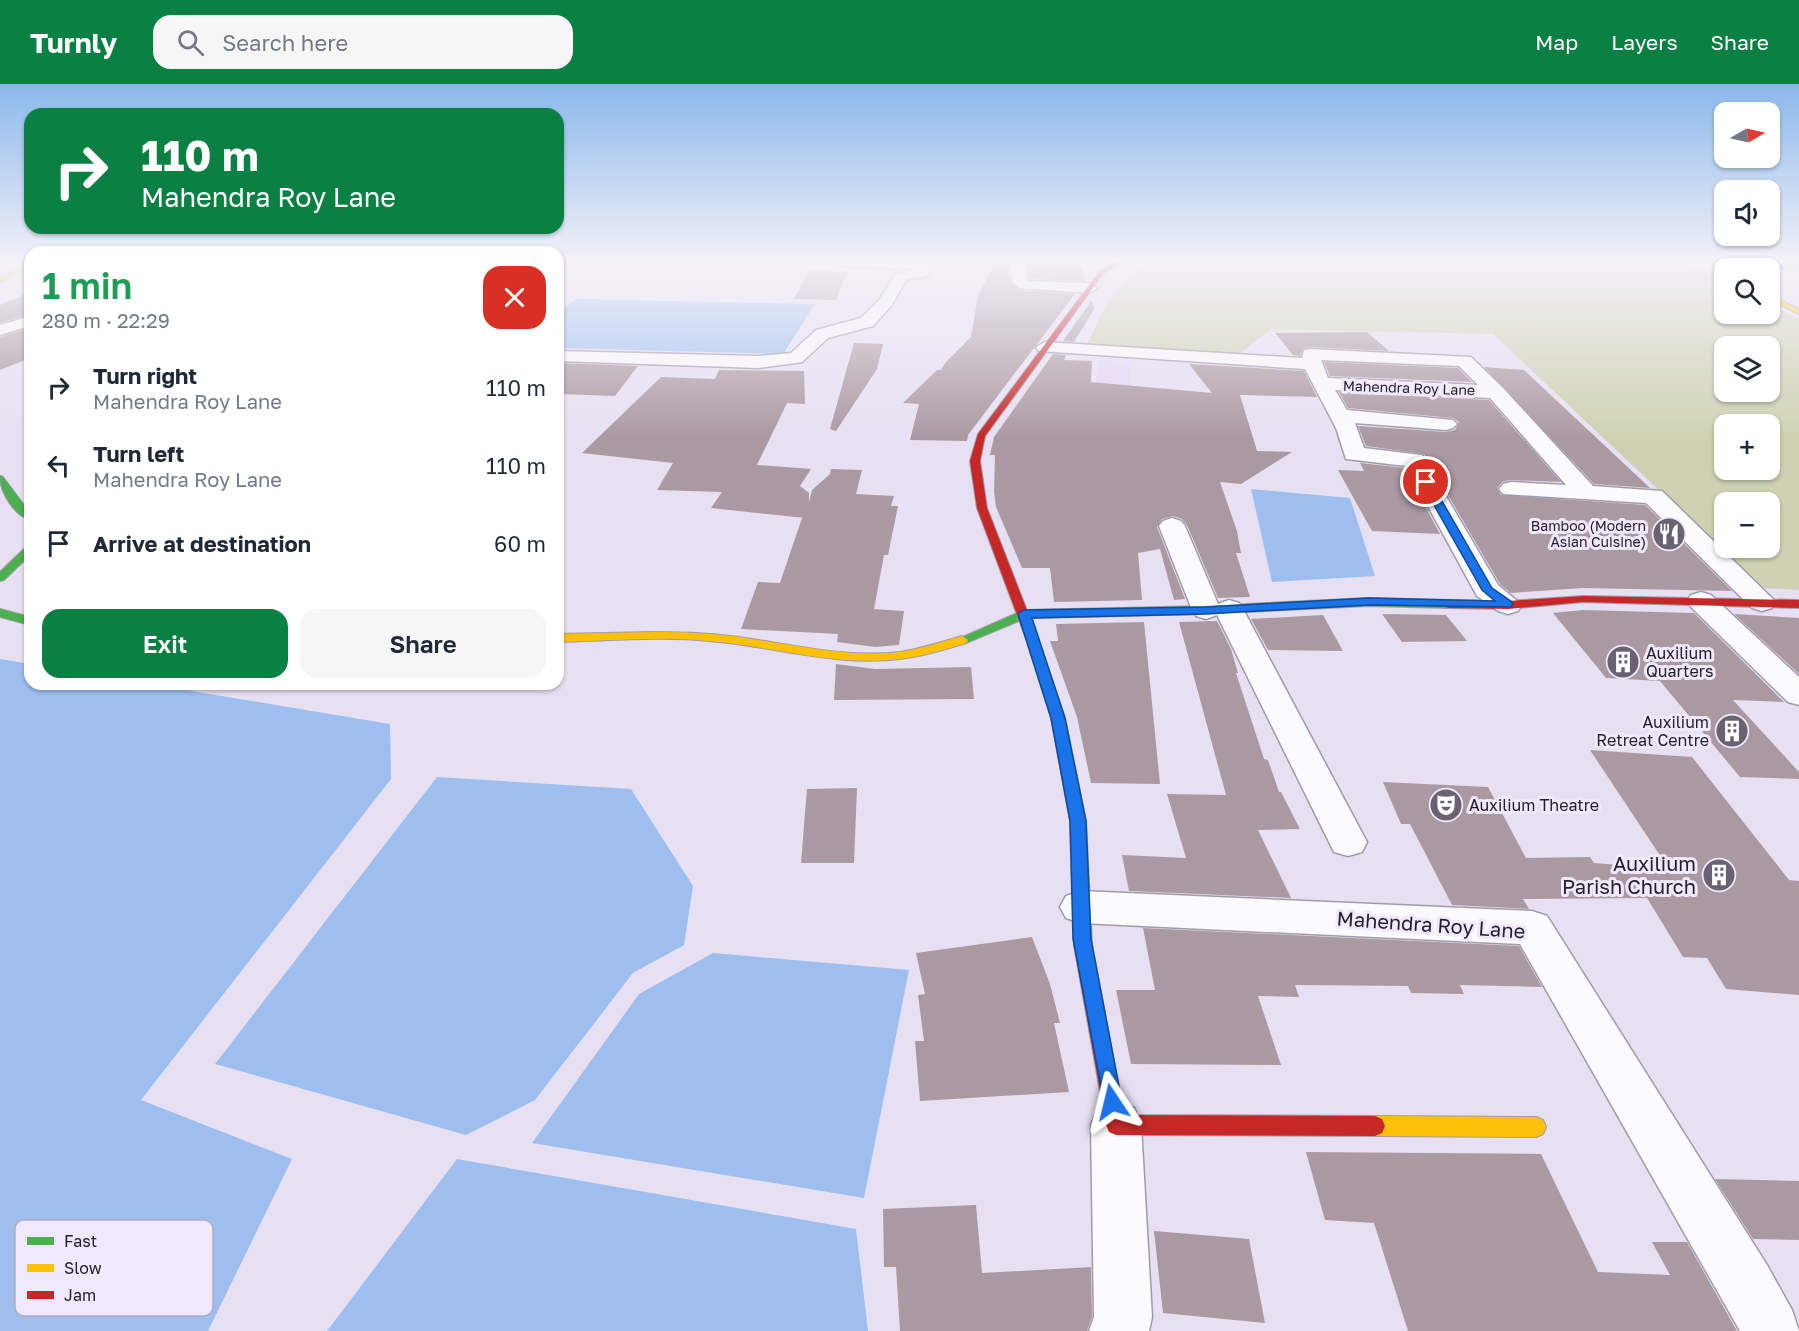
<!DOCTYPE html>
<meta charset="utf-8">
<style>
body{margin:0;font-family:"Golos Text",sans-serif;background:#f6f6f7;color:#1f2937;height:100vh;display:flex;flex-direction:column;font-size:22px;white-space:nowrap}
*{box-sizing:border-box;margin:0}
p{font-size:20px;color:#747a83}
.icon{flex:none;width:33px;height:33px;fill:none;stroke:currentColor;stroke-width:2;stroke-linecap:round;stroke-linejoin:round}
.map{position:relative;flex:1;overflow:hidden}
.sheet{position:absolute;left:24px;top:162px;width:540px;height:444px;display:flex;flex-direction:column;background:#fff;border-radius:18px;box-shadow:0 2px 4px #0004}
.sheet>*{flex:none}
.guide{position:absolute;left:24px;top:24px;width:540px;height:126px;border-radius:18px;box-shadow:0 2px 4px #0004;background:#0b8043;color:#fff;overflow:hidden}
.needle{width:39px;rotate:81deg}
.tools{position:absolute;left:1714px;top:18px;display:grid;gap:12px}
.tools a{display:grid;place-items:center;width:66px;height:66px;border-radius:12px;background:#fff;box-shadow:0 2px 4px #0004;font-size:30px}
.pin{position:absolute;display:grid;place-items:center;width:51px;height:51px;color:#fff;margin:-26px;border:3px solid #fff;border-radius:50%;box-shadow:0 2px 6px #0007}
.me{position:absolute;width:66px;margin:-33px;rotate:350deg;stroke-linejoin:round;filter:drop-shadow(0 0 4px #0008)}
.turn{display:flex;align-items:center;gap:21px;height:126px;padding:0 18px;font-size:27px}
.turn .icon{width:78px;height:78px;stroke-width:2.5}
.turn b{display:block;font-size:42px;line-height:51px}
.round{display:grid;place-items:center;flex:none;width:63px;height:63px;border-radius:18px;background:#f6f6f7}
.summary{display:flex;align-items:center;justify-content:space-between;height:102px;padding:0 18px}
h1{font-size:36px;font-weight:600;line-height:45px;color:#1e9e55}
.cta{display:flex;gap:12px;margin-top:auto;padding:12px 18px}
.cta a{flex:1;height:69px;border-radius:18px;background:#0b8043;color:#fff;font-size:24px;font-weight:600;line-height:69px;text-align:center}
.cta a+a{background:#f6f6f7;color:#1f2937}
ul{padding:0;list-style:none}
li{display:flex;align-items:center;gap:18px;height:78px;padding:0 18px}
li div{flex:1}
li b{display:block;font-size:22px}
li em{font-style:normal}
header{display:flex;align-items:center;gap:36px;box-sizing:border-box;height:84px;padding:0 30px;background:#0b8043;color:#fff}
header strong{font-size:28px}
nav{display:flex;gap:33px;margin-inline-start:auto;font-size:21px}
.search{width:420px;height:54px;background:#f6f6f7;display:flex;align-items:center;gap:15px;box-sizing:border-box;padding:0 21px;border-radius:18px;color:#747a83;font-size:22px}
.map>svg:first-child{display:block}
.built{fill:#e3d7f5}
.green{fill:#ced2b2;fill-rule:evenodd}
.water{fill:#9dbeef}
.building{fill:#ab99a1}
.lines{fill:none;stroke-linecap:round;stroke-linejoin:round}
.street-casing{stroke:#a19ba9;stroke-width:3}
.fast-casing{stroke:#a19ba9;stroke-width:2}
.slow-casing{stroke:#a19ba9;stroke-width:2}
.jam-casing{stroke:#a19ba9;stroke-width:2}
.street{fill:#fbfafd;fill-rule:evenodd}
.fast{fill:#4caf50;fill-rule:evenodd}
.slow{fill:#ffc107;fill-rule:evenodd}
.jam{fill:#c62828;fill-rule:evenodd}
.route{fill:#1a73e8;stroke:#114b97;stroke-width:1.5}
.labels{text-anchor:middle;stroke-width:6;stroke-linejoin:round;paint-order:stroke}
.far-street-label{font-size:14px;fill:#25202c;stroke:#f0e8fc}
.far-poi-label{font-size:14px;fill:#25202c;stroke:#f0e8fc;text-anchor:end}
.poi-label{font-size:16px;fill:#25202c;stroke:#f0e8fc;text-anchor:start}
.near-poi-label{font-size:20px;fill:#25202c;stroke:#f0e8fc;text-anchor:end}
.near-street-label{font-size:20px;fill:#25202c;stroke:#f0e8fc}
.key{fill:#f0e8fc;stroke:#b3acbe;stroke-width:1.5}
.key-label{font-size:16px;fill:#25202c}
</style>
<header>
<strong>Turnly</strong>
<div class="search"><svg class="icon" aria-label="search" viewBox="0 0 24 24"><circle cx="10" cy="10" r="6"/><path d="M15 15l6 6"/></svg>Search here</div>
<nav><a>Map</a><a>Layers</a><a>Share</a></nav>
</header>
<div class="map">
<svg width="1799" height="1247" viewBox="0 0 1799 1247">
<rect width="100%" height="100%" fill="#e7e0f2"/>
<path class="built" d="M 1098,276 L 1132,277 L 1129,313 L 1095,311 Z"/>
<path class="green" d="M 1149,178 L 1685,178 L 1725,198 L 1725,230 L 1770,230 L 1770,220 L 1799,235 L 1799,506 L 1763,504 L 1493,250 L 1271,245 L 1236,272 L 1086,264 C 1105,221 1109,207 1149,178 ZM 1725,262 L 1770,262 L 1770,308 L 1725,308 ZM 1725,340 L 1770,340 L 1770,386 L 1725,386 ZM 1725,418 L 1770,418 L 1770,464 L 1725,464 Z"/>
<path class="water" d="M 576,215 L 815,220 L 783,270 L 558,264 L 558,228 Z
M 1251,405 L 1350,414 L 1375,492 L 1272,498 Z
M 0,575 L 30,580 L 30,600 L 150,600 L 390,640 L 391,695 L 141,1016 L 292,1075 L 208,1247 L 0,1247 Z
M 437,693 L 631,705 L 693,802 L 684,861 L 633,889 L 535,1016 L 466,1051 L 215,980 Z
M 713,869 L 909,886 L 864,1114 L 532,1059 L 639,910 Z
M 457,1075 L 856,1145 L 868,1247 L 327,1247 Z"/>
<path class="building" d="M 1026,178 L 1066,178 L 1067,182 L 1081,182 L 1085,197 L 1030,195 Z
M 994,180 L 1008,180 L 1011,199 L 1019,206 L 1075,210 L 968,351 L 967,357 L 910,356 L 919,320 L 903,319 L 937,286 L 941,286 L 945,279 L 971,253 L 978,212 Z
M 809,186 L 847,188 L 836,216 L 794,215 Z
M 30,208 L 30,230 L 0,239 L 0,221 Z
M 1092,216 L 1094,225 L 1074,258 L 1063,257 Z
M 30,244 L 30,274 L 0,286 L 0,253 Z
M 1367,248 L 1389,267 L 1310,263 L 1304,264 L 1300,272 L 1293,271 L 1275,249 Z
M 854,259 L 883,260 L 877,285 L 836,347 L 830,345 Z
M 1053,270 L 1066,271 L 1064,276 L 1092,277 L 1091,298 L 1212,309 L 1189,280 L 1304,287 L 1317,313 L 1240,311 L 1257,367 L 1292,368 L 1241,400 L 1220,398 L 1237,447 L 1241,469 L 1236,469 L 1250,513 L 1218,514 L 1187,441 L 1182,435 L 1173,432 L 1162,435 L 1157,443 L 1185,515 L 1174,516 L 1160,465 L 1138,469 L 1142,516 L 1054,518 L 1050,484 L 1022,484 L 996,423 L 994,408 L 995,371 L 990,371 L 994,353 Z
M 1324,278 L 1458,284 L 1472,298 L 1330,292 Z
M 558,279 L 638,282 L 615,312 L 558,310 Z
M 1484,283 L 1524,286 L 1650,404 L 1594,400 Z
M 719,286 L 804,287 L 805,320 L 787,319 L 757,381 L 811,385 L 800,402 L 809,409 L 809,418 L 812,406 L 830,390 L 831,385 L 862,386 L 856,410 L 894,412 L 891,422 L 898,422 L 888,471 L 884,471 L 874,525 L 904,527 L 899,561 L 875,563 L 837,558 L 838,550 L 741,545 L 758,498 L 780,499 L 802,434 L 805,434 L 711,424 L 722,408 L 657,406 L 673,379 L 582,369 L 661,293 L 715,295 Z
M 1339,308 L 1489,316 L 1561,398 L 1510,396 L 1502,398 L 1497,404 L 1501,411 L 1645,421 L 1732,507 L 1583,504 L 1511,509 L 1500,500 L 1424,370 L 1366,362 L 1358,342 L 1446,348 L 1455,346 L 1459,338 L 1453,334 L 1348,324 Z
M 1360,379 L 1405,384 L 1440,450 L 1372,447 L 1338,386 L 1364,387 Z
M 1583,526 L 1694,529 L 1784,618 L 1733,616 L 1799,688 L 1799,695 L 1740,693 L 1660,597 L 1606,594 L 1553,529 Z
M 1382,530 L 1446,531 L 1467,557 L 1402,558 Z
M 1734,530 L 1799,534 L 1799,590 Z
M 1323,531 L 1343,567 L 1268,566 L 1251,535 Z
M 1217,537 L 1231,565 L 1238,589 L 1236,589 L 1264,675 L 1268,676 L 1279,708 L 1281,708 L 1300,745 L 1258,746 L 1291,814 L 1129,807 L 1122,771 L 1186,774 L 1167,710 L 1226,711 L 1179,538 Z
M 1144,538 L 1160,700 L 1091,699 L 1077,633 L 1050,557 L 1058,557 L 1056,540 Z
M 836,580 L 875,585 L 971,583 L 974,615 L 834,616 Z
M 1590,666 L 1692,673 L 1789,796 L 1799,797 L 1799,911 L 1726,905 L 1707,874 L 1683,873 L 1647,814 L 1523,815 L 1529,825 L 1452,821 L 1410,740 L 1401,740 L 1383,698 L 1488,703 L 1526,774 L 1590,773 L 1594,779 L 1669,785 Z
M 857,704 L 854,779 L 801,779 L 807,705 Z
M 1143,844 L 1519,862 L 1542,903 L 1460,901 L 1464,910 L 1411,909 L 1408,902 L 1295,901 L 1299,913 L 1258,912 L 1281,981 L 1131,980 L 1116,906 L 1155,906 Z
M 1032,853 L 1050,900 L 1060,939 L 1054,939 L 1069,1008 L 920,1017 L 915,957 L 924,957 L 918,911 L 925,910 L 916,869 Z
M 1306,1068 L 1541,1070 L 1598,1188 L 1670,1191 L 1652,1158 L 1687,1158 L 1737,1247 L 1408,1247 L 1374,1139 L 1325,1136 Z
M 1715,1095 L 1799,1097 L 1799,1156 L 1753,1155 Z
M 976,1121 L 982,1189 L 1091,1183 L 1092,1233 L 1087,1247 L 900,1247 L 896,1183 L 884,1183 L 883,1125 Z
M 1154,1147 L 1249,1155 L 1265,1239 L 1163,1229 Z"/>
<g class="lines">
<g class="street-casing">
<path id="street" d="M 831,178 L 934,180 L 927,192 L 906,196 L 892,221 L 873,242 L 828,254 L 802,278 L 796,279 L 758,284 L 558,277 L 558,267 L 758,272 L 791,269 L 816,246 L 861,234 L 879,216 L 895,190 L 917,185 L 838,182 Z
M 1010,178 L 1024,178 L 1028,197 L 1089,199 L 1097,204 L 1089,209 L 1019,204 L 1013,199 Z
M 30,232 L 30,242 L 0,251 L 0,241 Z
M 1045,258 L 1302,274 L 1304,266 L 1310,265 L 1471,273 L 1503,304 L 1593,402 L 1662,407 L 1776,518 L 1772,524 L 1762,527 L 1752,524 L 1646,419 L 1503,410 L 1499,405 L 1503,400 L 1511,398 L 1566,401 L 1490,314 L 1335,306 L 1347,326 L 1453,336 L 1457,340 L 1453,344 L 1446,346 L 1355,339 L 1364,364 L 1422,371 L 1498,501 L 1522,521 L 1518,527 L 1508,530 L 1498,527 L 1477,512 L 1406,382 L 1346,375 L 1336,344 L 1305,285 L 1039,267 L 1036,263 ZM 1321,276 L 1459,282 L 1478,301 L 1328,294 Z
M 1172,434 L 1181,437 L 1185,442 L 1218,520 L 1229,516 L 1239,519 L 1243,525 L 1367,758 L 1362,768 L 1348,772 L 1334,768 L 1217,531 L 1206,535 L 1196,532 L 1192,526 L 1159,442 L 1163,437 Z
M 1701,508 L 1711,511 L 1799,593 L 1799,621 L 1788,618 L 1691,523 L 1687,517 L 1691,511 Z
M 1081,807 L 1532,827 L 1547,832 L 1767,1181 L 1792,1226 L 1799,1247 L 1740,1247 L 1520,860 L 1081,839 L 1066,834 L 1060,823 L 1066,812 Z
M 1116,1017 L 1134,1024 L 1141,1041 L 1152,1233 L 1149,1247 L 1089,1247 L 1094,1233 L 1091,1041 L 1098,1024 Z"/>
</g>
<g class="fast-casing">
<path id="fast" d="M 1799,181 L 1799,185 L 1725,184 L 1725,194 L 1717,187 L 1724,182 Z
M 0,392 L 3,393 L 30,429 L 30,436 C 14,431 0,408 0,392 Z
M 30,462 L 30,471 L 4,496 L 0,497 L 0,488 L 26,463 Z
M 1369,514 L 1448,516 L 1454,520 L 1448,524 L 1369,522 L 1206,530 L 1026,534 L 966,559 L 962,560 L 956,556 L 1024,526 L 1206,522 Z
M 0,525 L 30,533 L 30,541 L 0,533 Z
M 1031,548 L 1037,552 L 1065,634 L 1086,737 L 1092,861 L 1089,866 L 1083,868 L 1077,866 L 1074,861 L 1070,737 L 1051,634 L 1025,552 Z"/>
</g>
<g class="slow-casing">
<path id="slow" d="M 27,178 L 30,178 L 30,181 L 0,199 L 0,194 Z
M 1770,211 L 1799,225 L 1799,230 L 1770,216 Z
M 653,548 C 684,548 714,549 745,554 C 795,561 848,574 900,568 C 921,565 941,558 962,552 L 968,556 L 966,559 C 944,566 923,572 900,575 C 836,583 772,562 709,557 C 659,552 608,557 558,558 L 558,550 Z
M 1375,1032 L 1536,1033 L 1543,1036 L 1546,1043 L 1543,1050 L 1536,1053 L 1375,1052 L 1368,1049 L 1365,1042 L 1368,1035 Z"/>
</g>
<g class="jam-casing">
<path id="jam" d="M 1114,178 L 1122,178 L 1103,190 L 985,352 L 980,377 L 987,424 L 1037,552 L 1031,556 L 1025,552 L 977,424 L 970,377 L 978,350 L 1099,188 Z
M 1583,512 L 1799,516 L 1799,524 L 1583,518 L 1508,525 L 1448,524 L 1442,520 L 1448,516 L 1508,517 Z
M 1083,854 L 1089,856 L 1092,861 L 1124,1031 L 1375,1032 L 1382,1035 L 1385,1042 L 1382,1049 L 1375,1052 L 1116,1051 L 1109,1048 L 1106,1041 L 1074,861 L 1077,856 Z"/>
</g>
<use href="#street" class="street"/>
<use href="#fast" class="fast"/>
<use href="#slow" class="slow"/>
<use href="#jam" class="jam"/>
</g>
<linearGradient id="sky" x2="0" y2="1"><stop stop-color="#8ab8eb"/><stop offset="0.5" stop-color="#f4f1f9"/><stop offset="1" stop-color="#f4f1f9" stop-opacity="0"/></linearGradient>
<rect width="1799" height="353" fill="url(#sky)"/>
<path class="route" d="M 1426,395 L 1431,398 L 1492,504 L 1512,518 L 1512,523 L 1369,521 L 1206,530 L 1032,534 L 1065,634 L 1086,737 L 1091,855 L 1122,1018 L 1119,1024 L 1112,1027 L 1105,1024 L 1073,855 L 1070,737 L 1051,634 L 1018,530 L 1024,526 L 1206,523 L 1369,514 L 1495,517 L 1482,506 L 1421,398 Z"/>
<defs>
<g id="restaurant-disc" transform="scale(1.725)"><circle r="9.5" fill="#696371" stroke="#f0e8fc"/><path d="M-5-6h1v4h1v-4h1v4h1v-4h1v5L-1.5 .5V6h-2V.5L-5-1ZM5-6V6H3V1.5H1.5Q1.5-4 5-6Z" fill="#fff"/></g>
<g id="building-disc" transform="scale(1.725)"><circle r="9.5" fill="#696371" stroke="#f0e8fc"/><path d="M-4-6H4V6H1V3H-1V6H-4ZM-2.5-4.3h1.7v1.8h-1.7ZM.8-4.3h1.7v1.8H.8ZM-2.5-1h1.7V.8h-1.7ZM.8-1h1.7V.8H.8Z" fill="#fff"/></g>
<g id="theatre-disc" transform="scale(1.725)"><circle r="9.5" fill="#696371" stroke="#f0e8fc"/><path d="M-5-5.5Q0-4 5-5.5V0Q5 5 0 6Q-5 5-5 0ZM-3.3-2.5H-1v1.5H-3.3ZM1-2.5H3.3v1.5H1ZM-2.8 1Q0 5.5 2.8 1Z" fill="#fff"/></g>
</defs>
<g fill-rule="evenodd">
<use href="#restaurant-disc" x="1669" y="450"/>
<use href="#building-disc" x="1623" y="578"/>
<use href="#building-disc" x="1732" y="647"/>
<use href="#theatre-disc" x="1446" y="721"/>
<use href="#building-disc" x="1719" y="791"/>
</g>
<g class="labels">
<g class="far-street-label">
<text transform="translate(1409 304) rotate(2)" y="5">Mahendra Roy Lane</text>
</g>
<g class="far-poi-label">
<text x="1646" y="447">Bamboo (Modern<tspan x="1646" dy="16">Asian Cuisine)</tspan></text>
</g>
<g class="poi-label">
<text x="1646" y="575">Auxilium<tspan x="1646" dy="18">Quarters</tspan></text>
<text x="1709" y="644" text-anchor="end">Auxilium<tspan x="1709" dy="18">Retreat Centre</tspan></text>
<text x="1469" y="727">Auxilium Theatre</text>
</g>
<g class="near-poi-label">
<text x="1696" y="787">Auxilium<tspan x="1696" dy="23">Parish Church</tspan></text>
</g>
<g class="near-street-label">
<text transform="translate(1431 841) rotate(4)" y="7">Mahendra Roy Lane</text>
</g>
</g>
<rect x="15" y="1136" width="198" height="96" rx="9" class="key"/>
<rect x="27" y="1153" width="27" height="8" fill="#4caf50"/>
<rect x="27" y="1180" width="27" height="8" fill="#ffc107"/>
<rect x="27" y="1207" width="27" height="8" fill="#c62828"/>
<g class="key-label">
<text x="64" y="1163">Fast</text>
<text x="64" y="1190">Slow</text>
<text x="64" y="1217">Jam</text>
</g>
</svg>
<div class="tools">
<a><svg class="needle" viewBox="-14 -14 28 28"><path d="M0-13l5 13h-10z" fill="#e53935"/><path d="M0 13l5-13h-10z" fill="#747a83"/></svg></a>
<a><svg class="icon" aria-label="sound" viewBox="0 0 24 24"><path d="M4 9h4l5-4v14l-5-4H4zM17 9q2 3 0 6"/></svg></a>
<a><svg class="icon" aria-label="search" viewBox="0 0 24 24"><circle cx="10" cy="10" r="6"/><path d="M15 15l6 6"/></svg></a>
<a><svg class="icon" aria-label="layers" viewBox="0 0 24 24"><path d="M12 4l9 5-9 5-9-5zM3 14l9 5 9-5"/></svg></a>
<a>+</a>
<a>−</a>
</div>
<div class="pin" style="left:1426px;top:398px;background:#d93025"><svg class="icon" aria-label="arrive" viewBox="0 0 24 24"><path d="M6 21V4h12l-3 4 3 4H6"/></svg></div>
<svg class="me" style="left:1112px;top:1018px" viewBox="-20 -20 40 40"><path d="M0-17L14 15 0 8-14 15z" fill="#1a73e8" stroke="#fff" stroke-width="4"/></svg>
<div class="guide">
<div class="turn"><svg class="icon" aria-label="right" viewBox="0 0 24 24"><path d="M7 20v-9h11M14 6l5 5-5 5"/></svg><div><b>110 m</b>Mahendra Roy Lane</div></div>
</div>
<section class="sheet">
<div class="summary"><div><h1>1 min</h1><p>280 m · 22:29</p></div><a class="round" style="background:#d93025;color:#fff"><svg class="icon" aria-label="close" viewBox="0 0 24 24"><path d="M6 6l12 12M18 6L6 18"/></svg></a></div>
<ul>
<li><svg class="icon" aria-label="right" viewBox="0 0 24 24"><path d="M7 20v-9h11M14 6l5 5-5 5"/></svg><div><b>Turn right</b><p>Mahendra Roy Lane</p></div><em>110 m</em></li>
<li><svg class="icon" aria-label="left" viewBox="0 0 24 24"><path d="M17 20v-9H6M10 6l-5 5 5 5"/></svg><div><b>Turn left</b><p>Mahendra Roy Lane</p></div><em>110 m</em></li>
<li><svg class="icon" aria-label="arrive" viewBox="0 0 24 24"><path d="M6 21V4h12l-3 4 3 4H6"/></svg><div><b>Arrive at destination</b></div><em>60 m</em></li>
</ul>
<div class="cta"><a>Exit</a><a>Share</a></div>
</section>
</div>
